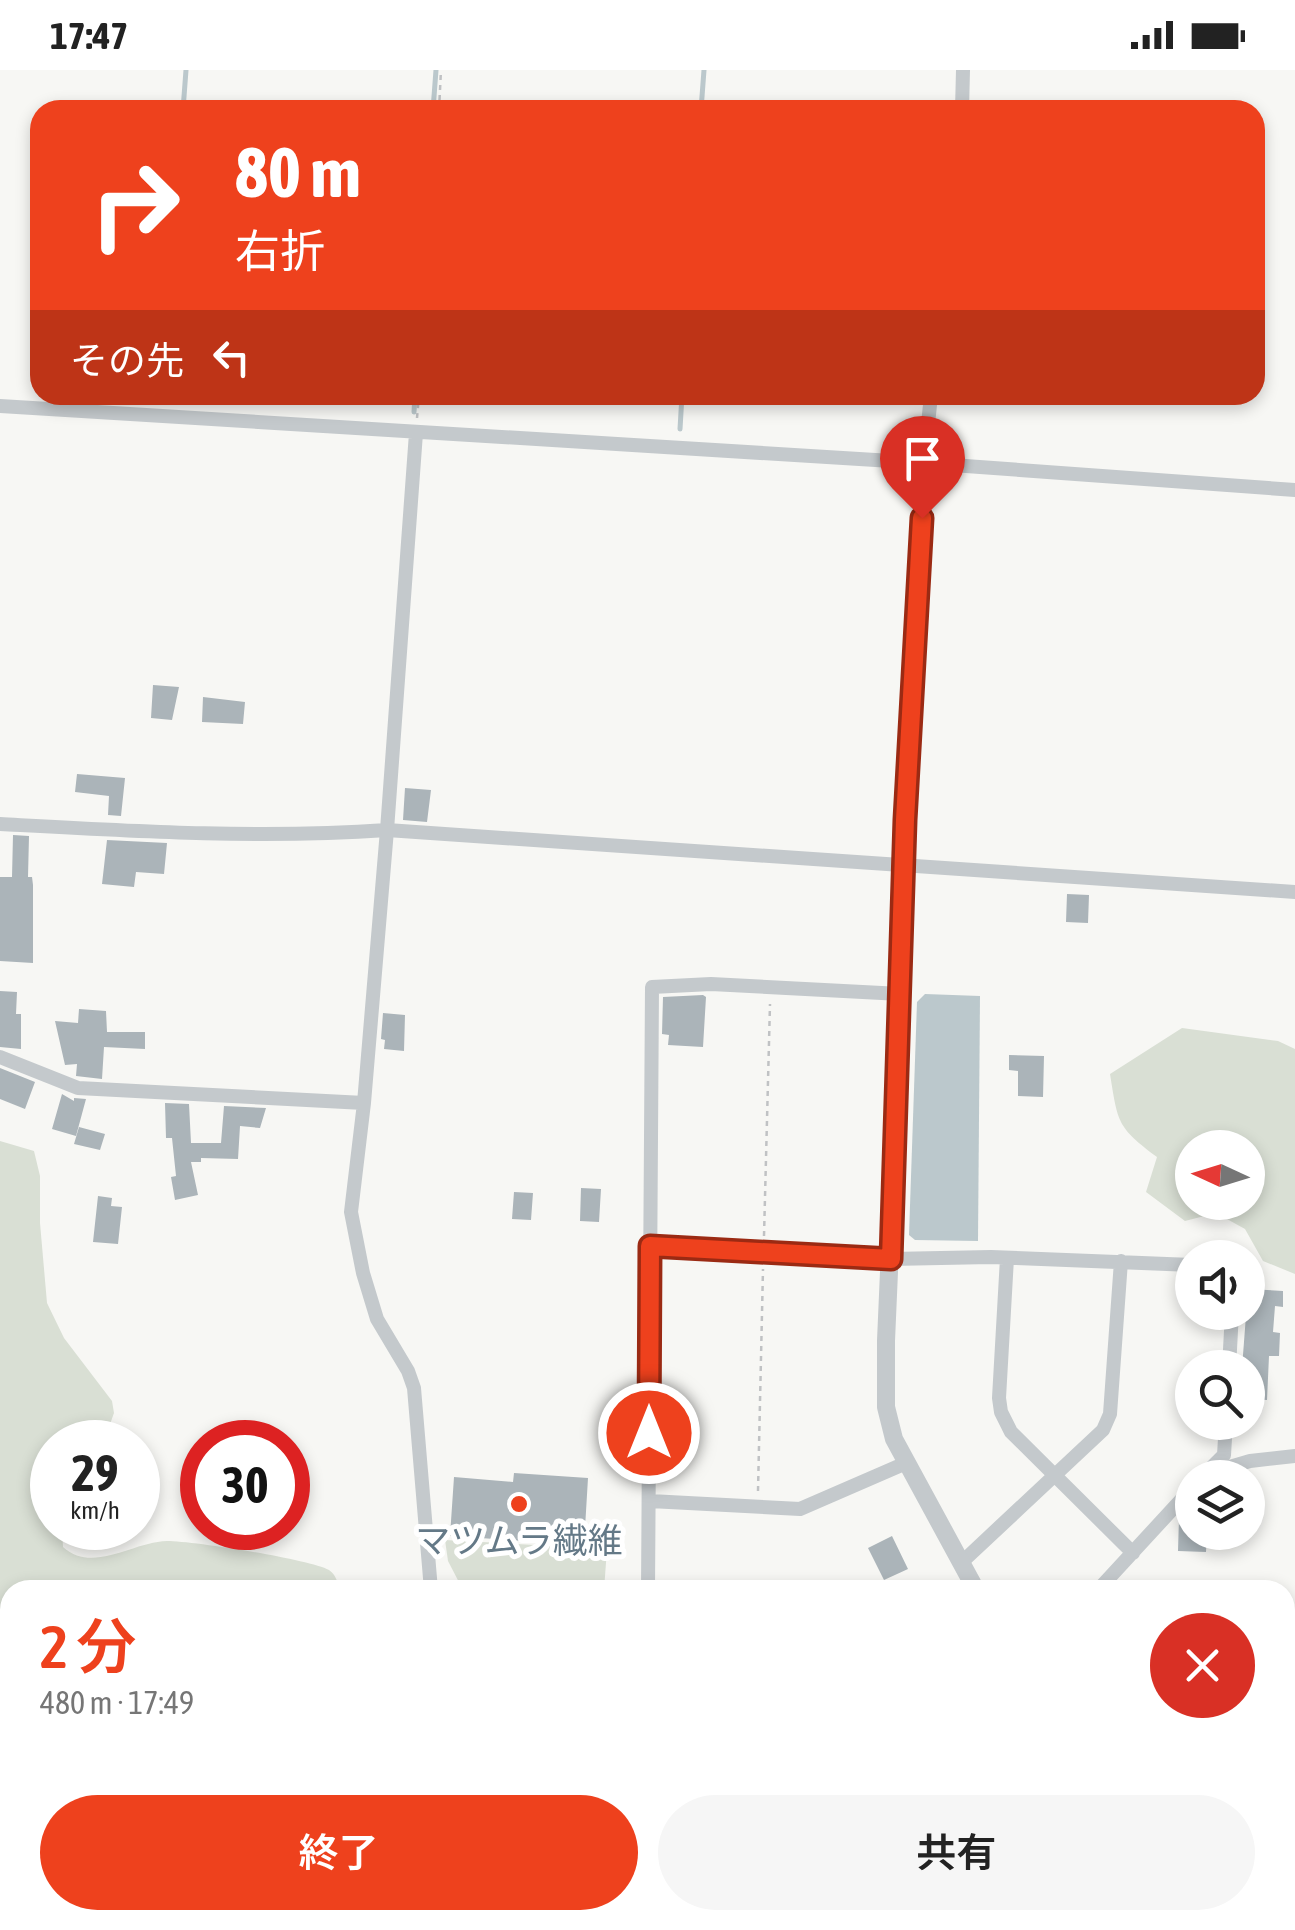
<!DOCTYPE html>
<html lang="ja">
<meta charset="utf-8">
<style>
body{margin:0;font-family:"Asap Condensed","Noto Sans JP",sans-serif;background:#f6f6f6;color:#222;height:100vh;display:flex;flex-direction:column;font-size:38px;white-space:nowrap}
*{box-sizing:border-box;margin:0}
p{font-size:32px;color:#767676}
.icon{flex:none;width:55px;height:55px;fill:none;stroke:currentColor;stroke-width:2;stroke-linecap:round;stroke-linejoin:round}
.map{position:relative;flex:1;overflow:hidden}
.drawer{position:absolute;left:0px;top:1510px;width:1295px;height:350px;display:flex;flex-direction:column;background:#fff;border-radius:30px 30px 0 0;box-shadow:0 5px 15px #0003}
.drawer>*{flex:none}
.banner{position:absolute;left:30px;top:30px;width:1235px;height:305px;border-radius:30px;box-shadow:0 5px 15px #0003;background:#ee411d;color:#fff;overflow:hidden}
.needle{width:65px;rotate:274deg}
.controls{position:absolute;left:1175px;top:1060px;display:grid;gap:20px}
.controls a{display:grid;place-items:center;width:90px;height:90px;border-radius:50%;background:#fff;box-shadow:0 5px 15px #0003;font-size:50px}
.speed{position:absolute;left:30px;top:1350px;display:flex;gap:20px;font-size:50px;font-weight:700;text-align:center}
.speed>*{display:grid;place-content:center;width:130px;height:130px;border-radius:50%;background:#fff;box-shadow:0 5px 15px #0003;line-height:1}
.speed small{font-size:25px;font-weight:400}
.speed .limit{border:15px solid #d22;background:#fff;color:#111}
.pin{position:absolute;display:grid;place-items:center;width:85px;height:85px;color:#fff;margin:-102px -42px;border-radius:50% 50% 50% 0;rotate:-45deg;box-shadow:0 0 10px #0007}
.pin .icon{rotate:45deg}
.me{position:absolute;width:110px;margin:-55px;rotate:0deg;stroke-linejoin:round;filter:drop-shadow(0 0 8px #0008)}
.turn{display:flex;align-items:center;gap:35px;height:210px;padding:0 40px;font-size:45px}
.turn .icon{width:130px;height:130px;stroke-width:2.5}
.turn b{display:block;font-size:70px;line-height:85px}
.then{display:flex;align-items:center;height:95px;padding:0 40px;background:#0003;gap:20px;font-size:38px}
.round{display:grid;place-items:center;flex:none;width:105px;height:105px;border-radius:52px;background:#f6f6f6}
.summary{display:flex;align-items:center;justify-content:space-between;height:170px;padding:0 40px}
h1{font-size:60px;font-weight:600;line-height:75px;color:#ee411d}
.button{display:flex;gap:20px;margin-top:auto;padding:20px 40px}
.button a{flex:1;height:115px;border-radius:60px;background:#ee411d;color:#fff;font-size:40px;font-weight:600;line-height:115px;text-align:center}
.button a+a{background:#f6f6f6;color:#222}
.status{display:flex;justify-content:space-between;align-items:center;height:70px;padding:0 50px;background:#fff;direction:ltr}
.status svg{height:28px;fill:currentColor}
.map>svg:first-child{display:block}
.built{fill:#e5e6e5}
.green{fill:#d9dfd4;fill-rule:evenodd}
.water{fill:#bbc8cc}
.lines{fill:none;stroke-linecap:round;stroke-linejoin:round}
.stream{stroke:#bbc8cc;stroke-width:5}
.building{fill:#abb4b9}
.path{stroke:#c0c2c4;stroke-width:2.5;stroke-dasharray:5 5;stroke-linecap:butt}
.minor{stroke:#c4c9cc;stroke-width:14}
.tertiary{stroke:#c4c9cc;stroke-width:18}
.route-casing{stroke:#9b2a13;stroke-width:25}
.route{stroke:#ee411d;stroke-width:18}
.poi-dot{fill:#ee411d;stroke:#fff;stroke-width:4}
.labels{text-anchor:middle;stroke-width:10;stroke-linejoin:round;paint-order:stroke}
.poi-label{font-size:35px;fill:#647987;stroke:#fff}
</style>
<div class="status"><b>17:47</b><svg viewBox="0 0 49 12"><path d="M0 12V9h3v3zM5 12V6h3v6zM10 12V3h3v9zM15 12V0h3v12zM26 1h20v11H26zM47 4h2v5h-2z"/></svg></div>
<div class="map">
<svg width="1295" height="1860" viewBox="0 0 1295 1860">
<rect width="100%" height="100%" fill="#f7f7f4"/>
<path class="built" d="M 1285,1626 L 1295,1627 L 1295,1860 L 1141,1860 L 1142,1850 L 1285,1850 Z"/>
<path class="green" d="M 1182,958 L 1278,971 L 1295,979 L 1295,1204 L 1263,1191 L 1245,1159 L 1216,1143 L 1185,1151 L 1146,1122 L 1157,1087 C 1117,1057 1118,1053 1110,1004 ZM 1192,1078 L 1248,1078 L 1248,1132 L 1192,1132 Z
M 0,1071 L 34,1081 L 40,1106 L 40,1153 L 47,1233 L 64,1268 L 112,1331 L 114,1343 L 105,1368 L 95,1372 L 52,1372 L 52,1458 L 62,1458 L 63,1477 C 93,1504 132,1472 167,1471 C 193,1471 308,1489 329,1500 C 336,1505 338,1512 339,1520 L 10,1520 L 10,1850 L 61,1850 L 57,1860 L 0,1860 Z
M 445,1470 L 607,1479 L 604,1520 L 532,1515 L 500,1520 L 463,1520 L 448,1491 Z
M 90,1850 L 584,1850 L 594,1860 L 83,1860 Z"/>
<path class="water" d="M 925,924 L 980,926 L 978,1171 L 915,1170 L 909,1165 L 917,932 Z"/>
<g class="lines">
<path class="stream" d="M 183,40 L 186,0
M 433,40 L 436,0
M 701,40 L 704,0
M 165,327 L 165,325
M 414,342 L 415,325
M 680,359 L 682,325"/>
</g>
<path class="building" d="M 153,615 L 179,617 L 172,650 L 151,648 Z
M 203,627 L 245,632 L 243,654 L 202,652 Z
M 77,704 L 125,708 L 121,746 L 108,745 L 109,726 L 75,722 Z
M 405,718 L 431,720 L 427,752 L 403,750 Z
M 13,765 L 29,766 L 28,807 L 32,807 L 33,815 L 33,893 L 0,891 L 0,807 L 12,807 Z
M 107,770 L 167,773 L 164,804 L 136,802 L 134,817 L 102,814 Z
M 1067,824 L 1089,825 L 1088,853 L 1066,852 Z
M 0,921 L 17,922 L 16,944 L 21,944 L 21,979 L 0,977 Z
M 703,925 L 706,927 L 703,977 L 668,975 L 669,965 L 662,964 L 663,927 Z
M 79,939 L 106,941 L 107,962 L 145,962 L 145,979 L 104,977 L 102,1009 L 76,1006 L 77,994 L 65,995 L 55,951 L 78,953 Z
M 383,943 L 405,945 L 404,981 L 384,979 L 385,970 L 381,969 Z
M 1009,985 L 1044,986 L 1043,1027 L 1018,1026 L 1018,1001 L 1009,1000 Z
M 0,998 L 35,1012 L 25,1039 L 0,1029 Z
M 62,1024 L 74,1031 L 74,1028 L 86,1029 L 76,1066 L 52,1059 Z
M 165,1033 L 189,1034 L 191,1073 L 221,1073 L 224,1036 L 266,1038 L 260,1058 L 240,1056 L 238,1089 L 201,1088 L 201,1092 L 191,1092 L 198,1125 L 175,1130 L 171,1107 L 176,1106 L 172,1068 L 166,1068 Z
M 79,1057 L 105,1064 L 100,1080 L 74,1074 Z
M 581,1118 L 601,1119 L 599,1152 L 580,1151 Z
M 514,1122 L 533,1123 L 531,1150 L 512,1149 Z
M 98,1126 L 112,1128 L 111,1136 L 122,1137 L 118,1174 L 93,1172 Z
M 1248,1219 L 1283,1221 L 1283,1237 L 1275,1236 L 1273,1262 L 1280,1263 L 1279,1286 L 1269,1286 L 1267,1330 L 1248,1329 L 1248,1298 L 1242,1298 Z
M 514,1403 L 588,1408 L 584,1475 L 450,1466 L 454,1407 L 513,1412 Z
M 1183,1443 L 1192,1443 L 1192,1462 L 1207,1462 L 1206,1482 L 1178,1481 L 1179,1448 Z
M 892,1466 L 908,1499 L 884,1510 L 868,1478 Z"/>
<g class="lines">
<path class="path" d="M 439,40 L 441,0
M 417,348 L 419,325
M 764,1166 L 770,934
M 758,1421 L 763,1199"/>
<path class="minor" d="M 962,40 L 963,0
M 0,336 L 924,393 L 1295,420
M 416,363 L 387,760 L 364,1033 L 351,1142 L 363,1203 L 377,1249 L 408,1301 L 414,1318 L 431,1520
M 0,754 C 129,761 259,769 387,760 L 1295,822
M 0,987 L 78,1018 L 364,1033
M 650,1176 L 891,1189 L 991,1187 L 1192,1195
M 1007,1188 L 999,1328 L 1001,1342 L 1011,1362 L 1133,1483
M 1229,1298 L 1232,1242
M 1206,1403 L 1224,1385 L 1226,1352
M 1206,1404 L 1250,1391 L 1295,1386
M 650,1431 L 800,1439 L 906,1393
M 961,1493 L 1103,1360 L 1110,1344 L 1121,1191
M 648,1520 L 652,917 L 711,914 L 901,924 L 905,750 L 924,393 L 931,325
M 1098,1520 L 1192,1418
M 616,1850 L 627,1860
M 855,1850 L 856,1860
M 746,1860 L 758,1850
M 1133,1860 L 1133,1850"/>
<path class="tertiary" d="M 901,924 L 886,1271 L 886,1337 L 894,1369 L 976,1520
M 1285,1617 L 1295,1618"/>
</g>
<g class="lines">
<g class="route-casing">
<path id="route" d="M 649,1363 L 650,1176 L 891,1189 L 905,750 L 922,448"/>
</g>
<use href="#route" class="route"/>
</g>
<circle class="poi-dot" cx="519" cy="1434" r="10"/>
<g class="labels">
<g class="poi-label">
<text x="519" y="1483">マツムラ繊維</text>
</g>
</g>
</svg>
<div class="controls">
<a><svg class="needle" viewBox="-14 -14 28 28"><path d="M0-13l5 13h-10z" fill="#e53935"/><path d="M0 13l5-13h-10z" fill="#767676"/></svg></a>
<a><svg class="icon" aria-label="sound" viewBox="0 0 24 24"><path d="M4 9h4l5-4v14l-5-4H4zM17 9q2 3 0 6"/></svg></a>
<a><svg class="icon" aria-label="search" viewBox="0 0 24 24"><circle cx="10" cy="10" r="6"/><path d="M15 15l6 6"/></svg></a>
<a><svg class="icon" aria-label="layers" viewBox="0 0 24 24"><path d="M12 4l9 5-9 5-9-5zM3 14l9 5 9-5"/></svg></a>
</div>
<div class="speed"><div>29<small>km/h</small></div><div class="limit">30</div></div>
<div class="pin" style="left:922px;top:448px;background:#d93025"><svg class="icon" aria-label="arrive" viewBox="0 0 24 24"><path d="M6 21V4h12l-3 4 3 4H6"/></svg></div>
<svg class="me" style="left:649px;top:1363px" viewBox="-20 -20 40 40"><circle r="17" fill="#ee411d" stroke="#fff" stroke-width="3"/><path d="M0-11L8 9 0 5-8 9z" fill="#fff"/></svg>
<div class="banner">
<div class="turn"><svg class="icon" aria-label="right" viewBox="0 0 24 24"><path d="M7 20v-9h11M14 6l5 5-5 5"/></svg><div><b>80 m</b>右折</div></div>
<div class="then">その先<svg class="icon" aria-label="left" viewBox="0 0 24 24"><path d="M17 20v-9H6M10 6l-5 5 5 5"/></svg></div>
</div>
<section class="drawer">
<div class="summary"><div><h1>2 分</h1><p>480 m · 17:49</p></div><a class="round" style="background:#d93025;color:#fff"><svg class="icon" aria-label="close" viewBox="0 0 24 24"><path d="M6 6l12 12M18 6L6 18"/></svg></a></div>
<div class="button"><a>終了</a><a>共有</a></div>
</section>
</div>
